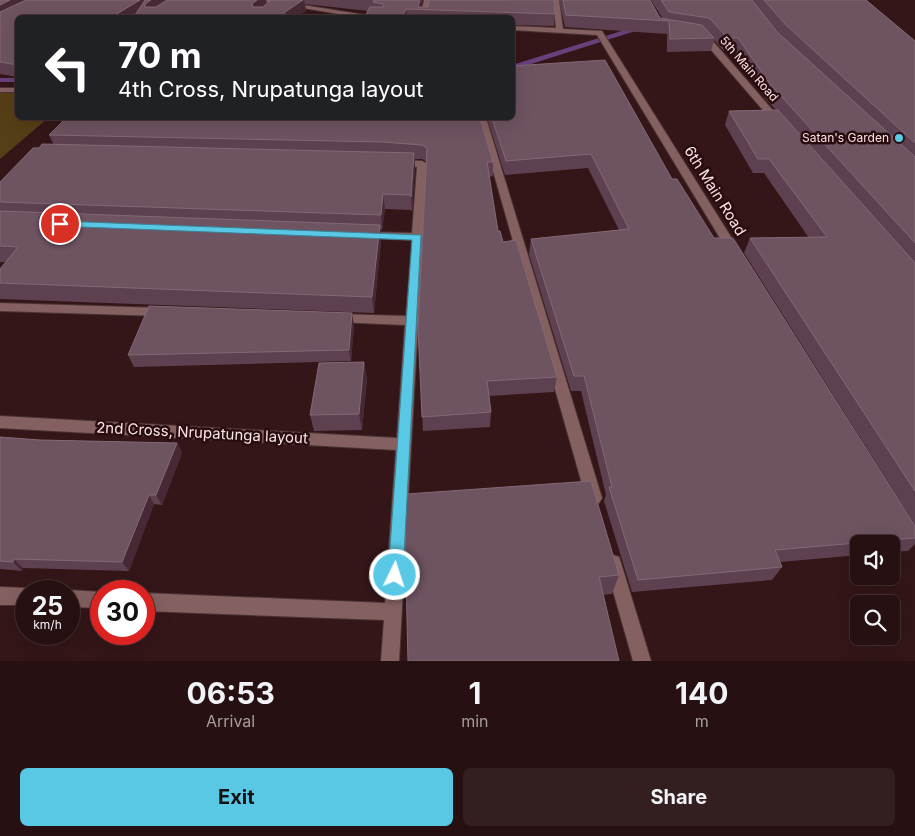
<!DOCTYPE html>
<style>
body{margin:0;font-family:Inter,sans-serif;background:#331e20;color:#f1f3f6;height:100vh;display:flex;flex-direction:column;font-size:19px;white-space:nowrap}
*{box-sizing:border-box;margin:0}
p{font-size:16px;color:#a49d9f}
.icon{flex:none;width:28px;height:28px;fill:none;stroke:currentColor;stroke-width:2;stroke-linecap:round;stroke-linejoin:round}
.map{position:relative;height:661px;overflow:hidden}
.details{display:flex;flex-direction:column;background:#271012;flex:1}
.details>*{flex:none}
.hud{position:absolute;left:15px;top:15px;width:500px;height:105px;border-radius:8px;box-shadow:0 5px 20px #0002,0 0 0 1px #433032;background:#202124;color:#fff;overflow:hidden}
.tools{position:absolute;left:850px;top:535px;display:grid;gap:10px}
.tools a{display:grid;place-items:center;width:50px;height:50px;border-radius:8px;background:#271012;box-shadow:0 5px 20px #0002,0 0 0 1px #433032;font-size:25px}
.speed{position:absolute;left:15px;top:580px;display:flex;gap:10px;font-size:25px;font-weight:700;text-align:center}
.speed>*{display:grid;place-content:center;width:65px;height:65px;border-radius:50%;background:#271012;box-shadow:0 5px 20px #0002,0 0 0 1px #433032;line-height:1}
.speed small{font-size:12px;font-weight:400}
.speed .limit{border:8px solid #d22;background:#fff;color:#111}
.pin{position:absolute;display:grid;place-items:center;width:42px;height:42px;color:#fff;margin:-21px;border:2px solid #fff;border-radius:50%;box-shadow:0 1px 5px #0007}
.me{position:absolute;width:55px;margin:-28px;rotate:4deg;stroke-linejoin:round;filter:drop-shadow(0 0 4px #0008)}
.turn{display:flex;align-items:center;gap:18px;height:105px;padding:0 20px;font-size:22px}
.turn .icon{width:65px;height:65px;stroke-width:2.5}
.turn b{display:block;font-size:35px;line-height:42px}
.eta{display:flex;justify-content:space-evenly;align-items:center;height:85px;text-align:center}
.eta b{font-size:30px;font-weight:700;line-height:35px}
.primary-button{display:flex;gap:10px;margin-top:auto;padding:10px 20px}
.primary-button a{flex:1;height:58px;border-radius:8px;background:#59c8e5;color:#111;font-size:20px;font-weight:700;line-height:58px;text-align:center}
.primary-button a+a{background:#331e20;color:#f1f3f6}
.map>svg:first-child{display:block}
.green{fill:#553f16}
.lines{fill:none;stroke-linecap:round;stroke-linejoin:round}
.stream{fill:#68417c;fill-rule:evenodd}
.street-casing{stroke:#4b3435;stroke-width:2}
.street{fill:#856061;fill-rule:evenodd}
.wall{fill:#5e4151}
.shaded-wall{fill:#462934}
.building{fill:#6e5361;stroke:#846975}
.route{fill:#59c8e5;stroke:#3a8295}
.poi-dot{fill:#59c8e5;stroke:#290c0f;stroke-width:2}
.labels{text-anchor:middle;stroke-width:5;stroke-linejoin:round;paint-order:stroke}
.far-street-label{font-size:12px;fill:#f9e3e3;stroke:#290c0f}
.far-poi-label{font-size:12px;fill:#f9e3e3;stroke:#290c0f;text-anchor:end}
.street-label{font-size:15px;fill:#f9e3e3;stroke:#290c0f}
</style>
<div class="map">
<svg width="915" height="661" viewBox="0 0 915 661">
<rect width="100%" height="100%" fill="#341618"/>
<path class="green" d="M 0,91 L 17,91 L 18,118 L 48,118 L 0,159 Z"/>
<g class="lines">
<path class="stream" d="M 641,25 L 648,27 L 512,70 L 512,65 Z
M 0,78 L 18,78 L 18,82 L 0,82 Z"/>
<g class="street-casing">
<path id="street" d="M 255,0 L 272,0 L 384,18 L 363,18 Z
M 424,0 L 430,0 L 427,18 L 420,18 Z
M 553,0 L 559,0 L 563,29 L 602,31 L 741,253 L 739,256 L 731,256 L 729,253 L 597,35 L 512,30 L 512,26 L 556,28 Z
M 699,32 L 705,32 L 782,121 L 782,125 L 776,125 L 699,36 Z
M 0,88 L 18,88 L 18,92 L 0,92 Z
M 478,118 L 486,118 L 602,498 L 599,503 L 594,505 L 589,503 L 586,498 Z
M 399,160 L 422,161 L 427,164 L 399,661 L 381,661 L 384,620 L 144,611 L 144,593 L 385,603 L 396,450 L 0,428 L 0,416 L 397,438 L 405,325 L 337,322 L 331,318 L 337,314 L 406,316 L 412,240 L 365,238 L 360,235 L 365,232 L 412,233 L 417,167 L 396,165 L 396,161 Z
M 0,303 L 162,308 L 168,312 L 162,316 L 0,311 Z
M 613,555 L 619,557 L 621,563 L 651,661 L 633,661 L 605,563 L 607,557 Z
M 0,587 L 26,588 L 32,591 L 26,591 L 26,605 L 0,605 Z
M 69,590 L 101,592 L 101,608 L 69,607 L 69,591 L 67,591 Z"/>
</g>
<use href="#street" class="street"/>
</g>
<path class="wall" d="M 0,0 L 266,0 L 267,3 L 271,0 L 423,0 L 421,7 L 555,14 L 554,26 L 512,25 L 512,18 L 364,18 L 368,11 L 305,4 L 306,11 L 18,18 L 18,77 L 0,74 Z
M 559,0 L 650,0 L 660,18 L 663,19 L 651,0 L 866,0 L 915,41 L 915,525 L 744,253 L 750,238 L 809,238 L 764,173 L 753,173 L 725,125 L 729,111 L 776,110 L 765,98 L 734,51 L 724,51 L 714,40 L 711,51 L 667,52 L 667,34 L 565,27 Z
M 66,118 L 210,118 L 210,120 L 249,120 L 318,118 L 493,162 L 493,176 L 489,177 L 498,231 L 557,377 L 554,392 L 489,396 L 491,412 L 490,427 L 423,431 L 418,329 L 427,162 L 422,159 L 415,159 L 415,168 L 412,212 L 411,210 L 385,209 L 382,230 L 380,230 L 381,241 L 374,313 L 0,299 L 0,269 L 6,262 L 0,262 L 0,182 L 39,148 L 54,145 L 49,135 Z
M 487,118 L 512,118 L 672,179 L 915,526 L 915,544 L 908,551 L 891,552 L 891,544 L 859,544 L 859,555 L 780,562 L 782,567 L 772,580 L 632,592 L 604,501 L 606,495 L 581,391 L 571,391 L 529,254 L 531,239 L 619,230 L 588,168 L 505,175 Z
M 354,325 L 351,361 L 134,367 L 128,355 Z
M 364,362 L 367,379 L 362,430 L 314,431 L 310,415 Z
M 0,437 L 40,440 L 177,443 L 182,453 L 162,505 L 154,504 L 129,571 L 23,568 L 22,571 L 0,569 Z
M 405,534 L 619,575 L 612,594 L 603,595 Z"/>
<path class="shaded-wall" d="M 10,0 L 41,0 L 0,20 L 0,5 Z
M 140,0 L 174,0 L 135,18 L 110,18 Z
M 257,0 L 266,0 L 267,5 L 255,17 L 252,4 Z
M 303,0 L 304,0 L 306,11 L 297,18 L 282,18 L 285,12 Z
M 420,0 L 423,0 L 421,10 L 418,7 Z
M 406,9 L 407,18 L 402,18 Z
M 414,153 L 415,168 L 412,212 L 411,197 Z
M 383,194 L 385,209 L 382,230 L 381,215 Z
M 380,225 L 381,241 L 374,313 L 372,297 Z
M 352,313 L 354,325 L 351,361 L 349,350 Z
M 364,362 L 367,379 L 362,430 L 359,414 Z
M 177,443 L 182,453 L 162,505 L 156,495 Z
M 149,495 L 154,504 L 129,571 L 122,562 Z
M 14,559 L 23,568 L 22,571 L 13,562 Z"/>
<path class="building" d="M 0,0 L 10,0 L 0,5 Z
M 26,0 L 140,0 L 110,18 L 18,18 L 18,65 L 0,62 L 0,12 Z
M 145,0 L 151,0 L 145,4 L 145,7 L 156,7 L 167,0 L 257,0 L 252,4 L 253,7 L 263,7 L 271,0 L 303,0 L 285,12 L 282,18 L 133,18 Z
M 374,0 L 420,0 L 418,7 L 428,7 L 429,0 L 554,0 L 555,14 L 406,9 L 402,18 L 364,18 L 370,7 L 384,7 L 383,4 L 373,2 Z
M 563,0 L 650,0 L 660,18 L 702,25 L 714,38 L 670,39 L 669,21 L 566,15 Z
M 661,0 L 752,0 L 777,32 L 915,157 L 915,243 L 770,84 L 738,38 L 728,38 L 709,18 L 669,12 Z
M 764,0 L 866,0 L 915,41 L 915,143 L 786,25 Z
M 605,60 L 672,179 L 677,179 L 714,238 L 733,238 L 915,526 L 915,538 L 775,550 L 782,567 L 638,580 L 609,487 L 612,487 L 584,376 L 574,376 L 531,239 L 629,229 L 591,154 L 506,161 L 492,118 L 512,118 L 512,66 Z
M 778,110 L 915,263 L 915,491 L 750,238 L 827,237 L 769,159 L 758,159 L 729,111 Z
M 66,118 L 209,118 L 208,120 L 249,120 L 318,118 L 480,118 L 493,162 L 487,162 L 498,231 L 500,231 L 503,242 L 516,240 L 557,377 L 487,381 L 491,412 L 422,417 L 418,329 L 427,148 L 422,145 L 382,142 L 49,135 Z
M 42,144 L 414,153 L 411,197 L 411,195 L 383,194 L 381,215 L 0,202 L 0,182 L 33,148 L 39,148 Z
M 0,211 L 380,225 L 372,297 L 0,283 L 0,269 L 18,247 L 0,246 Z
M 149,306 L 352,313 L 349,350 L 128,355 Z
M 364,362 L 359,414 L 310,415 L 319,363 Z
M 0,437 L 40,440 L 177,443 L 156,495 L 149,495 L 122,562 L 14,559 L 13,562 L 0,561 Z
M 591,481 L 619,575 L 599,577 L 619,661 L 408,661 L 405,534 L 407,494 Z"/>
<path class="route" d="M 60,221 L 421,235 L 403,575 L 401,580 L 395,582 L 390,580 L 388,575 L 412,240 L 56,226 L 56,222 Z"/>
<circle class="poi-dot" cx="899" cy="138" r="5"/>
<g class="labels">
<g class="far-street-label">
<text transform="translate(749 69) rotate(49)" y="4">5th Main Road</text>
</g>
<g class="far-poi-label">
<text x="889" y="142">Satan's Garden</text>
</g>
<g class="street-label">
<text transform="translate(715 191) rotate(58)" y="5">6th Main Road</text>
<text transform="translate(202 433) rotate(3)" y="5">2nd Cross, Nrupatunga layout</text>
</g>
</g>
</svg>
<div class="tools">
<a><svg class="icon" aria-label="sound" viewBox="0 0 24 24"><path d="M4 9h4l5-4v14l-5-4H4zM17 9q2 3 0 6"/></svg></a>
<a><svg class="icon" aria-label="search" viewBox="0 0 24 24"><circle cx="10" cy="10" r="6"/><path d="M15 15l6 6"/></svg></a>
</div>
<div class="speed"><div>25<small>km/h</small></div><div class="limit">30</div></div>
<div class="pin" style="left:60px;top:224px;background:#d93025"><svg class="icon" aria-label="arrive" viewBox="0 0 24 24"><path d="M6 21V4h12l-3 4 3 4H6"/></svg></div>
<svg class="me" style="left:395px;top:575px" viewBox="-20 -20 40 40"><circle r="17" fill="#59c8e5" stroke="#fff" stroke-width="3"/><path d="M0-11L8 9 0 5-8 9z" fill="#fff"/></svg>
<div class="hud">
<div class="turn"><svg class="icon" aria-label="left" viewBox="0 0 24 24"><path d="M17 20v-9H6M10 6l-5 5 5 5"/></svg><div><b>70 m</b>4th Cross, Nrupatunga layout</div></div>
</div>
</div>
<section class="details">
<div class="eta">
<div><b>06:53</b><p>Arrival</p></div>
<div><b>1</b><p>min</p></div>
<div><b>140</b><p>m</p></div>
</div>
<div class="primary-button"><a>Exit</a><a>Share</a></div>
</section>
